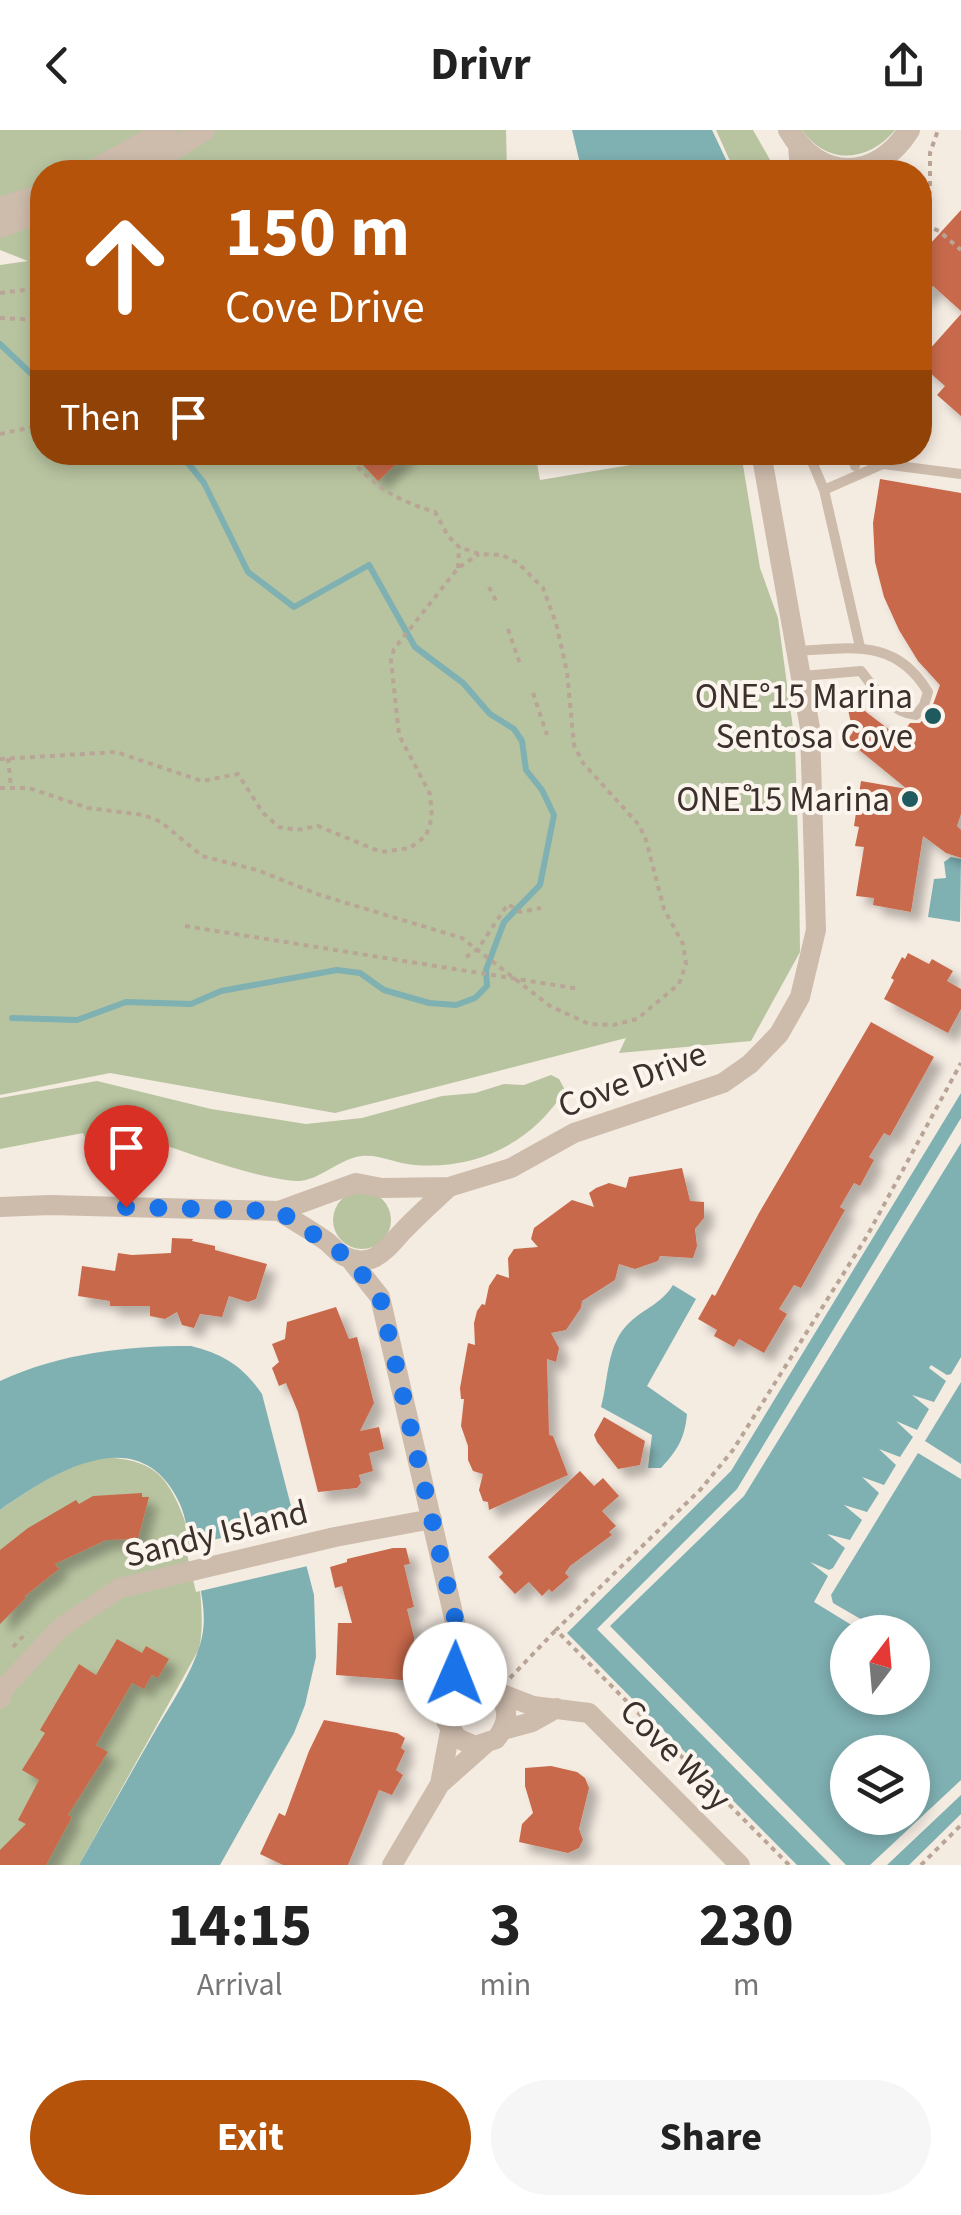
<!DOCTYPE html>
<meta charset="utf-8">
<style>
body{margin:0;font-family:"Source Sans 3",sans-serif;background:#f6f6f6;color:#222;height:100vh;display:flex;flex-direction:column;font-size:38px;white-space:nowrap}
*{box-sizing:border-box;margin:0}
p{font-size:32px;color:#767676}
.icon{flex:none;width:55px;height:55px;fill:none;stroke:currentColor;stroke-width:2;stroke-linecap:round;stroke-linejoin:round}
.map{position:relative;height:1735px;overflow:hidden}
.details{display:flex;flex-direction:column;background:#fff;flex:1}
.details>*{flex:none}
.guide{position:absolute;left:30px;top:30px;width:902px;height:305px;border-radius:40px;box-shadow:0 5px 15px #0003;background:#b45309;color:#fff;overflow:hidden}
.needle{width:65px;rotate:16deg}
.buttons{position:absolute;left:830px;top:1485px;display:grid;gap:20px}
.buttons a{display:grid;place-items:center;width:100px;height:100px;border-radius:50%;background:#fff;box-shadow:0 5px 15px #0003;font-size:50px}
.pin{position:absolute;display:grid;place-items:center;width:85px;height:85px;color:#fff;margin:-102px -42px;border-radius:50% 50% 50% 0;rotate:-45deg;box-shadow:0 0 10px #0007}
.pin .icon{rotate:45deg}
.me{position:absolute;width:110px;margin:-55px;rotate:1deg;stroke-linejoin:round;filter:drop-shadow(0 0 8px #0008)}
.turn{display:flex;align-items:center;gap:35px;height:210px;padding:0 30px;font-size:45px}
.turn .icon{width:130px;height:130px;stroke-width:2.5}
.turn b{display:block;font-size:70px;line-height:85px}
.then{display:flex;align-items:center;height:95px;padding:0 30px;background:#0003;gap:20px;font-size:38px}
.eta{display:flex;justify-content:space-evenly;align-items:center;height:170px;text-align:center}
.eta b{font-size:60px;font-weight:700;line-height:70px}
.action{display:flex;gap:20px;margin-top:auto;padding:20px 30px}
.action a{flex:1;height:115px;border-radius:60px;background:#b45309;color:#fff;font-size:40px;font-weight:700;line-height:115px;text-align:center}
.action a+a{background:#f6f6f6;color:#222}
header{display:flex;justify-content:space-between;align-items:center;height:130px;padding:0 30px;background:#fff;font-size:45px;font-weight:700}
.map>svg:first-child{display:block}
.green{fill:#b8c4a0}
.water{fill:#7fb0b2;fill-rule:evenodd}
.pier{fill:#f4ebe1}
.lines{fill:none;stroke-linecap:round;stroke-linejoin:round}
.stream{stroke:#7fb0b2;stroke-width:6}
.building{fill:#c8694b;filter:url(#shadow)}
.path{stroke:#b9a596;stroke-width:4;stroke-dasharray:5 5;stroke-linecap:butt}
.service{stroke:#cdbbac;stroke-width:10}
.minor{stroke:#cdbbac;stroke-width:20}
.tertiary{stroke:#cdbbac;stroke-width:22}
.route{stroke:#1a73e8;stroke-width:18;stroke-dasharray:0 32.4}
.poi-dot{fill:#1f5a5e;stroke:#fbf5ee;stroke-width:4}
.labels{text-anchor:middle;stroke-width:8;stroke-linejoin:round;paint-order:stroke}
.poi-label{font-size:35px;fill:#3b302b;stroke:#fbf5ee;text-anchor:end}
.street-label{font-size:35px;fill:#3b302b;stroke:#fbf5ee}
</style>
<header><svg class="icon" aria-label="back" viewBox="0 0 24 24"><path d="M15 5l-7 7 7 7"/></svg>Drivr<svg class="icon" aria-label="share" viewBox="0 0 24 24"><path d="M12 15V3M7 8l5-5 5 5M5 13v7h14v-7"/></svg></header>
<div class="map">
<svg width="961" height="1735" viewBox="0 0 961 1735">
<defs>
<filter id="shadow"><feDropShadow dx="9" dy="9" stdDeviation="5" flood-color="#0004"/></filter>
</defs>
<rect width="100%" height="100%" fill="#f4ebe1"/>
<path class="green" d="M 0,0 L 506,0 L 507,42 L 42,42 L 42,322 L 535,323 L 540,350 L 703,323 L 741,323 L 760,438 L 778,488 L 795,613 L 799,741 L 800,822 L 751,911 L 619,923 L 626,908 L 335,983 L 110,943 L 0,965 L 0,135 L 28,131 L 0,120 Z
M 716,0 L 753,0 L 777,42 L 735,42 Z
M 802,0 L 895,0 C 869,32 827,36 802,0 Z
M 551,945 L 559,949 L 565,960 C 533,1012 477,1040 415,1035 C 398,1034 378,1024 362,1026 C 340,1028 319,1051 298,1051 C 254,1049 179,1019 134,1005 L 102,1043 L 83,1003 L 0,1019 L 0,968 L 97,951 L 211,979 L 306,994 L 362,988 L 442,966 L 475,963 L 504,954 L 524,955 Z
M333 1090a29 29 0 1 1 58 0a29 29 0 1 1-58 0Z
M 106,1327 C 125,1329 143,1331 157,1343 C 191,1372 209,1477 199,1519 L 79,1735 L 0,1735 L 0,1380 C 33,1357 66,1335 106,1327 Z"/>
<path class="water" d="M 572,0 L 712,0 L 731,40 L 730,42 L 582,42 Z
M 951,727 L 961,729 L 960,792 L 928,787 L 934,749 L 946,748 L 944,732 Z
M 961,963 L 961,1684 L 909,1735 L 797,1735 L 567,1503 L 731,1341 ZM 848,1502 L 912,1502 L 912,1568 L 848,1568 ZM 848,1622 L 912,1622 L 912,1688 L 848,1688 Z
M 673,1155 L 696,1169 L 647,1256 L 687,1284 C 685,1308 677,1321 661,1338 L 648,1338 L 652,1305 L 601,1277 C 609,1249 606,1214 630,1192 C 645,1178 661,1174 673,1155 Z
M 191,1216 C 223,1224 243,1236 262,1264 L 314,1465 L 316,1527 L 305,1575 L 294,1603 L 220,1735 L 79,1735 C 105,1689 131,1643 158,1596 C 173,1571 191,1544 200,1515 C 210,1483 198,1450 191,1418 C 188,1404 186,1388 180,1374 C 140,1287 53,1343 0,1380 L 0,1251 C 61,1223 125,1216 191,1216 Z"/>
<path class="pier" d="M 961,988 L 961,1013 L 744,1366 L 610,1496 L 846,1735 L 831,1735 L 597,1499 L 737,1359 Z
M 961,1227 L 961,1252 L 925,1311 L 961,1334 L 961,1349 L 918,1323 L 831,1465 L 833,1473 L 883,1502 L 863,1502 L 814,1472 L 828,1446 L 810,1432 L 829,1440 L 833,1438 L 845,1418 L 827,1404 L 850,1410 L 862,1390 L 844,1375 L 867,1382 L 879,1363 L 862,1347 L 884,1355 L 896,1335 L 879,1319 L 900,1327 L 913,1307 L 896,1291 L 917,1300 L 929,1279 L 912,1265 L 934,1272 L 946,1251 L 929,1238 L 931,1235 L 947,1245 L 951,1244 Z
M 299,1391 L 312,1435 L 196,1462 L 185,1416 Z
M 961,1650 L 961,1665 L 887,1735 L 870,1735 Z"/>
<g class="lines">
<path class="stream" d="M 0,214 L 42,254
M 12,888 L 77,890 L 126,872 L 191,874 L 221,861 L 337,840 L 360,843 L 384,860 L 429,873 L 456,875 L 475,868 L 487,856 L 486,840 L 504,792 L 540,755 L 554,685 L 542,660 L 526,640 L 522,611 L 514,599 L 490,584 L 463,553 L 415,517 L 369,435 L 294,477 L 248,442 L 204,353 L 179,322"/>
</g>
<path class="building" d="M 961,80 L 961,181 L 933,156 L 920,171 L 920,125 Z
M 961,184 L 961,286 L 937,265 L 945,256 L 920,234 L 920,230 Z
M 351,322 L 409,322 L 378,351 Z
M 880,349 L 961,363 L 961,684 L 957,696 L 961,700 L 961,728 L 946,723 L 923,706 L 911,782 L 873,775 L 874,768 L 856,766 L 864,717 L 855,716 L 859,697 L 854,696 L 861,651 L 907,659 L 847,610 L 853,602 L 845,566 L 899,607 L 910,593 L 920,593 L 931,580 L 940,555 L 918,531 L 899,500 L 884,467 L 875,432 L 873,393 Z
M 908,823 L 929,834 L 932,829 L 953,841 L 947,851 L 961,859 L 961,879 L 948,903 L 884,869 L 894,850 L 891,848 L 902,827 L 905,829 Z
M 871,892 L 934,927 L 890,1006 L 884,1003 L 869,1027 L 874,1030 L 860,1056 L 854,1053 L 840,1077 L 845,1080 L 801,1158 L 794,1155 L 779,1179 L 787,1184 L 764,1223 L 739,1209 L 734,1217 L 714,1206 L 717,1200 L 698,1189 L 712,1164 L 715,1166 L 759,1083 Z
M 682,1038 L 690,1071 L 704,1072 L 704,1088 L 695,1099 L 697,1116 L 693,1128 L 660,1126 L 658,1131 L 635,1139 L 619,1134 L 615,1150 L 582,1171 L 581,1178 L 566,1200 L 551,1203 L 559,1218 L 556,1232 L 547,1229 L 549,1305 L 553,1306 L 568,1345 L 489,1380 L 488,1372 L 483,1371 L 479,1360 L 483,1344 L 473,1341 L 468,1330 L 468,1316 L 461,1296 L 464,1269 L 461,1269 L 460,1258 L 468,1213 L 475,1215 L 474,1193 L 477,1181 L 482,1174 L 485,1175 L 489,1156 L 497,1144 L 509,1148 L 508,1128 L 514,1119 L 538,1117 L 531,1109 L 534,1098 L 572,1070 L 594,1077 L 589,1063 L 596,1058 L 609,1053 L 626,1058 L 629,1047 Z
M 172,1108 L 193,1109 L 192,1111 L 215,1116 L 215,1120 L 267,1134 L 256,1169 L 248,1172 L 229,1166 L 222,1187 L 200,1184 L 194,1198 L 182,1195 L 177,1182 L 165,1189 L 150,1186 L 150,1176 L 110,1176 L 110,1171 L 78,1166 L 82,1136 L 115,1141 L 118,1123 L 132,1125 L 171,1123 Z
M 336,1177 L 349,1209 L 357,1207 L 374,1273 L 360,1301 L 379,1297 L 384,1319 L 369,1323 L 373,1341 L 359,1345 L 361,1353 L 357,1358 L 318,1362 L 298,1282 L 286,1253 L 279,1256 L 272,1238 L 279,1232 L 272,1214 L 285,1209 L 287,1192 Z
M 604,1287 L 645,1311 L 640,1335 L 618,1339 L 597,1312 L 594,1305 Z
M 580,1341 L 594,1356 L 603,1348 L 619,1366 L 602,1381 L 616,1396 L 609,1402 L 612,1405 L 570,1436 L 565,1443 L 569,1447 L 552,1462 L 549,1459 L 542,1466 L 529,1452 L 515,1464 L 499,1447 L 503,1443 L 488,1427 Z
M 142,1363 L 142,1367 L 149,1367 L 138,1409 L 106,1410 L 55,1434 L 59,1439 L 25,1466 L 26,1468 L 0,1494 L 0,1420 L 28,1398 L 76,1370 L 79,1374 L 93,1366 Z
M 393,1418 L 406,1418 L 410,1434 L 404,1435 L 414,1477 L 407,1479 L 414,1507 L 415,1551 L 336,1545 L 338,1493 L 352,1493 L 342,1456 L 335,1458 L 330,1437 L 347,1432 L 347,1429 Z
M 117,1509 L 142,1523 L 146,1516 L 169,1529 L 158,1548 L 152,1545 L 144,1559 L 132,1553 L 96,1615 L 108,1622 L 68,1685 L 72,1687 L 46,1735 L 0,1735 L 0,1720 L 26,1694 L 18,1690 L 39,1650 L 22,1640 L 45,1603 L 40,1600 L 79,1534 L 96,1545 Z
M 324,1590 L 397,1603 L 405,1608 L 401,1618 L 405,1621 L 396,1640 L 403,1645 L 392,1665 L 379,1660 L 348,1735 L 283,1735 L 260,1724 L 279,1683 L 285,1686 L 309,1621 Z
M 551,1636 L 577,1642 L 585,1648 L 589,1658 L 579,1699 L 583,1710 L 579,1718 L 568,1723 L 519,1712 L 522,1694 L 533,1683 L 525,1656 L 525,1638 Z"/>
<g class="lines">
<path class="path" d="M 925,95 L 939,101 L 961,120
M 920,105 L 930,61 L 930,23 L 938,0
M 0,163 L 42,158
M 0,188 L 42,190
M 0,304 L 42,295
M 344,322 C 373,356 393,369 435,382 L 448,406 L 459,417 L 458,438
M 489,457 L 498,475
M 508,499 L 521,537
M 533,563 L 547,605
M 8,628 L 11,658
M 0,629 L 116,622 L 202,651 L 238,644 L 263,683 L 279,697 L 297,700 L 318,696 L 381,722 L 410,718 L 426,706 L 432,687 L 430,664 L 399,605 L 391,530 L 394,519 L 458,438 L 479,424
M 0,658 L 29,658 L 88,678 L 144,685 L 161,692 L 202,726 L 257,740 L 320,765 L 462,808 L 550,876 L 589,894 L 613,895 L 637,889 L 679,854 L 686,834 L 683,814 L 664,779 L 646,710 L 639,695 L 583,633 L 574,615 L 567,542 L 556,493 L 543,458 L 518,433 L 502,425 L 479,424 L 459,417
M 185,796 L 580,859
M 466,827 L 478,819 L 508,774 L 520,782 L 541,778
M 13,1517 L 27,1502
M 510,1548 L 555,1501
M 789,1735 L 556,1500 L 701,1359 L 733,1320 L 867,1106 L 961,933
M 921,1735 L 961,1695"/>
<path class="service" d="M 808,322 L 824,360 L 860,517
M 852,322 L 855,336
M 824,360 L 883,334 L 961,344
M 798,521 C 851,518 896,508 928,562 L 924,575 L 916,585 C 892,583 874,559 861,541 L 802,546"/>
<path class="minor" d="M 798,15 L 800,42
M 0,1077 L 50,1075 L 279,1081 L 356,1053 L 382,1058 L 449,1057 L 511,1038 L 574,1003 L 723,953 L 750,934 L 779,904 L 800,867 L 816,800 L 810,598 L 761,322
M 279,1081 C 294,1091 311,1100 326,1111 C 333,1116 336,1122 344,1126 C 373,1140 386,1119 403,1101 C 417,1086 433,1072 449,1057
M 350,1129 L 380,1167 L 461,1518 L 488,1557
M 496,1562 C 510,1578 509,1593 496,1609 L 475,1616 L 457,1608 L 446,1591 L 446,1581 L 454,1564 L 461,1559 L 479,1555 L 533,1576 L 589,1583 L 740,1735
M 0,1569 L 5,1557 L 60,1498 L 120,1458 L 335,1407 L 432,1389
M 503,1600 L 532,1592 L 557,1578
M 440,1654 L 450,1601
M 392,1735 L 440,1654 L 485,1614"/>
<path class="tertiary" d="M 789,0 C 820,53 877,51 909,0
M 91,42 L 166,0
M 137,42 L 204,0
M 0,78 L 42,65
M 0,97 L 42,82"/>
</g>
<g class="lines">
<path class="route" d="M 126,1077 L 279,1081 L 350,1129 L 380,1167 L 462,1518 L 455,1544"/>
</g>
<g class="poi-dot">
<circle cx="933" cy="586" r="10"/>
<circle cx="910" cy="669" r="10"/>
</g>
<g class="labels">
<g class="poi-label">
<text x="913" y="578">ONE°15 Marina<tspan x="913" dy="40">Sentosa Cove</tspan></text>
<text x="890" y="681">ONE ̊15 Marina</text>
</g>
<g class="street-label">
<text transform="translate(632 949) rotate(-21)" y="12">Cove Drive</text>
<text transform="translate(216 1403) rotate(-14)" y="12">Sandy Island</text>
<text transform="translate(676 1624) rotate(45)" y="12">Cove Way</text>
</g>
</g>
</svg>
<div class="buttons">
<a><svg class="needle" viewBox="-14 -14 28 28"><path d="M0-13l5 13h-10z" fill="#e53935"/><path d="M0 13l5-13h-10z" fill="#767676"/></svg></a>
<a><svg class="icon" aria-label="layers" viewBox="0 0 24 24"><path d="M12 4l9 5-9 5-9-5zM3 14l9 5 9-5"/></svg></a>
</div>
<div class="pin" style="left:126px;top:1077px;background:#d93025"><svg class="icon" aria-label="arrive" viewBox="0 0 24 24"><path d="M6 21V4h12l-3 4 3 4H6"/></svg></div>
<svg class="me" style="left:455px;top:1544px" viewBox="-20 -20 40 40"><circle r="19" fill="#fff"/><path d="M0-13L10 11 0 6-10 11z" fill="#1a73e8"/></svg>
<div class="guide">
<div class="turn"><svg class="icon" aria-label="ahead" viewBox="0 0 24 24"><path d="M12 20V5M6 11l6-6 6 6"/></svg><div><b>150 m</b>Cove Drive</div></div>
<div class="then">Then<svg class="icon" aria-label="arrive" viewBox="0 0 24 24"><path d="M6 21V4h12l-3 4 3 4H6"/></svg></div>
</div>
</div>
<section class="details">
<div class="eta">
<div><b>14:15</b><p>Arrival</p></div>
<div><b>3</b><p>min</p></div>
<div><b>230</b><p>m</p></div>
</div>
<div class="action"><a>Exit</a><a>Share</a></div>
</section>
